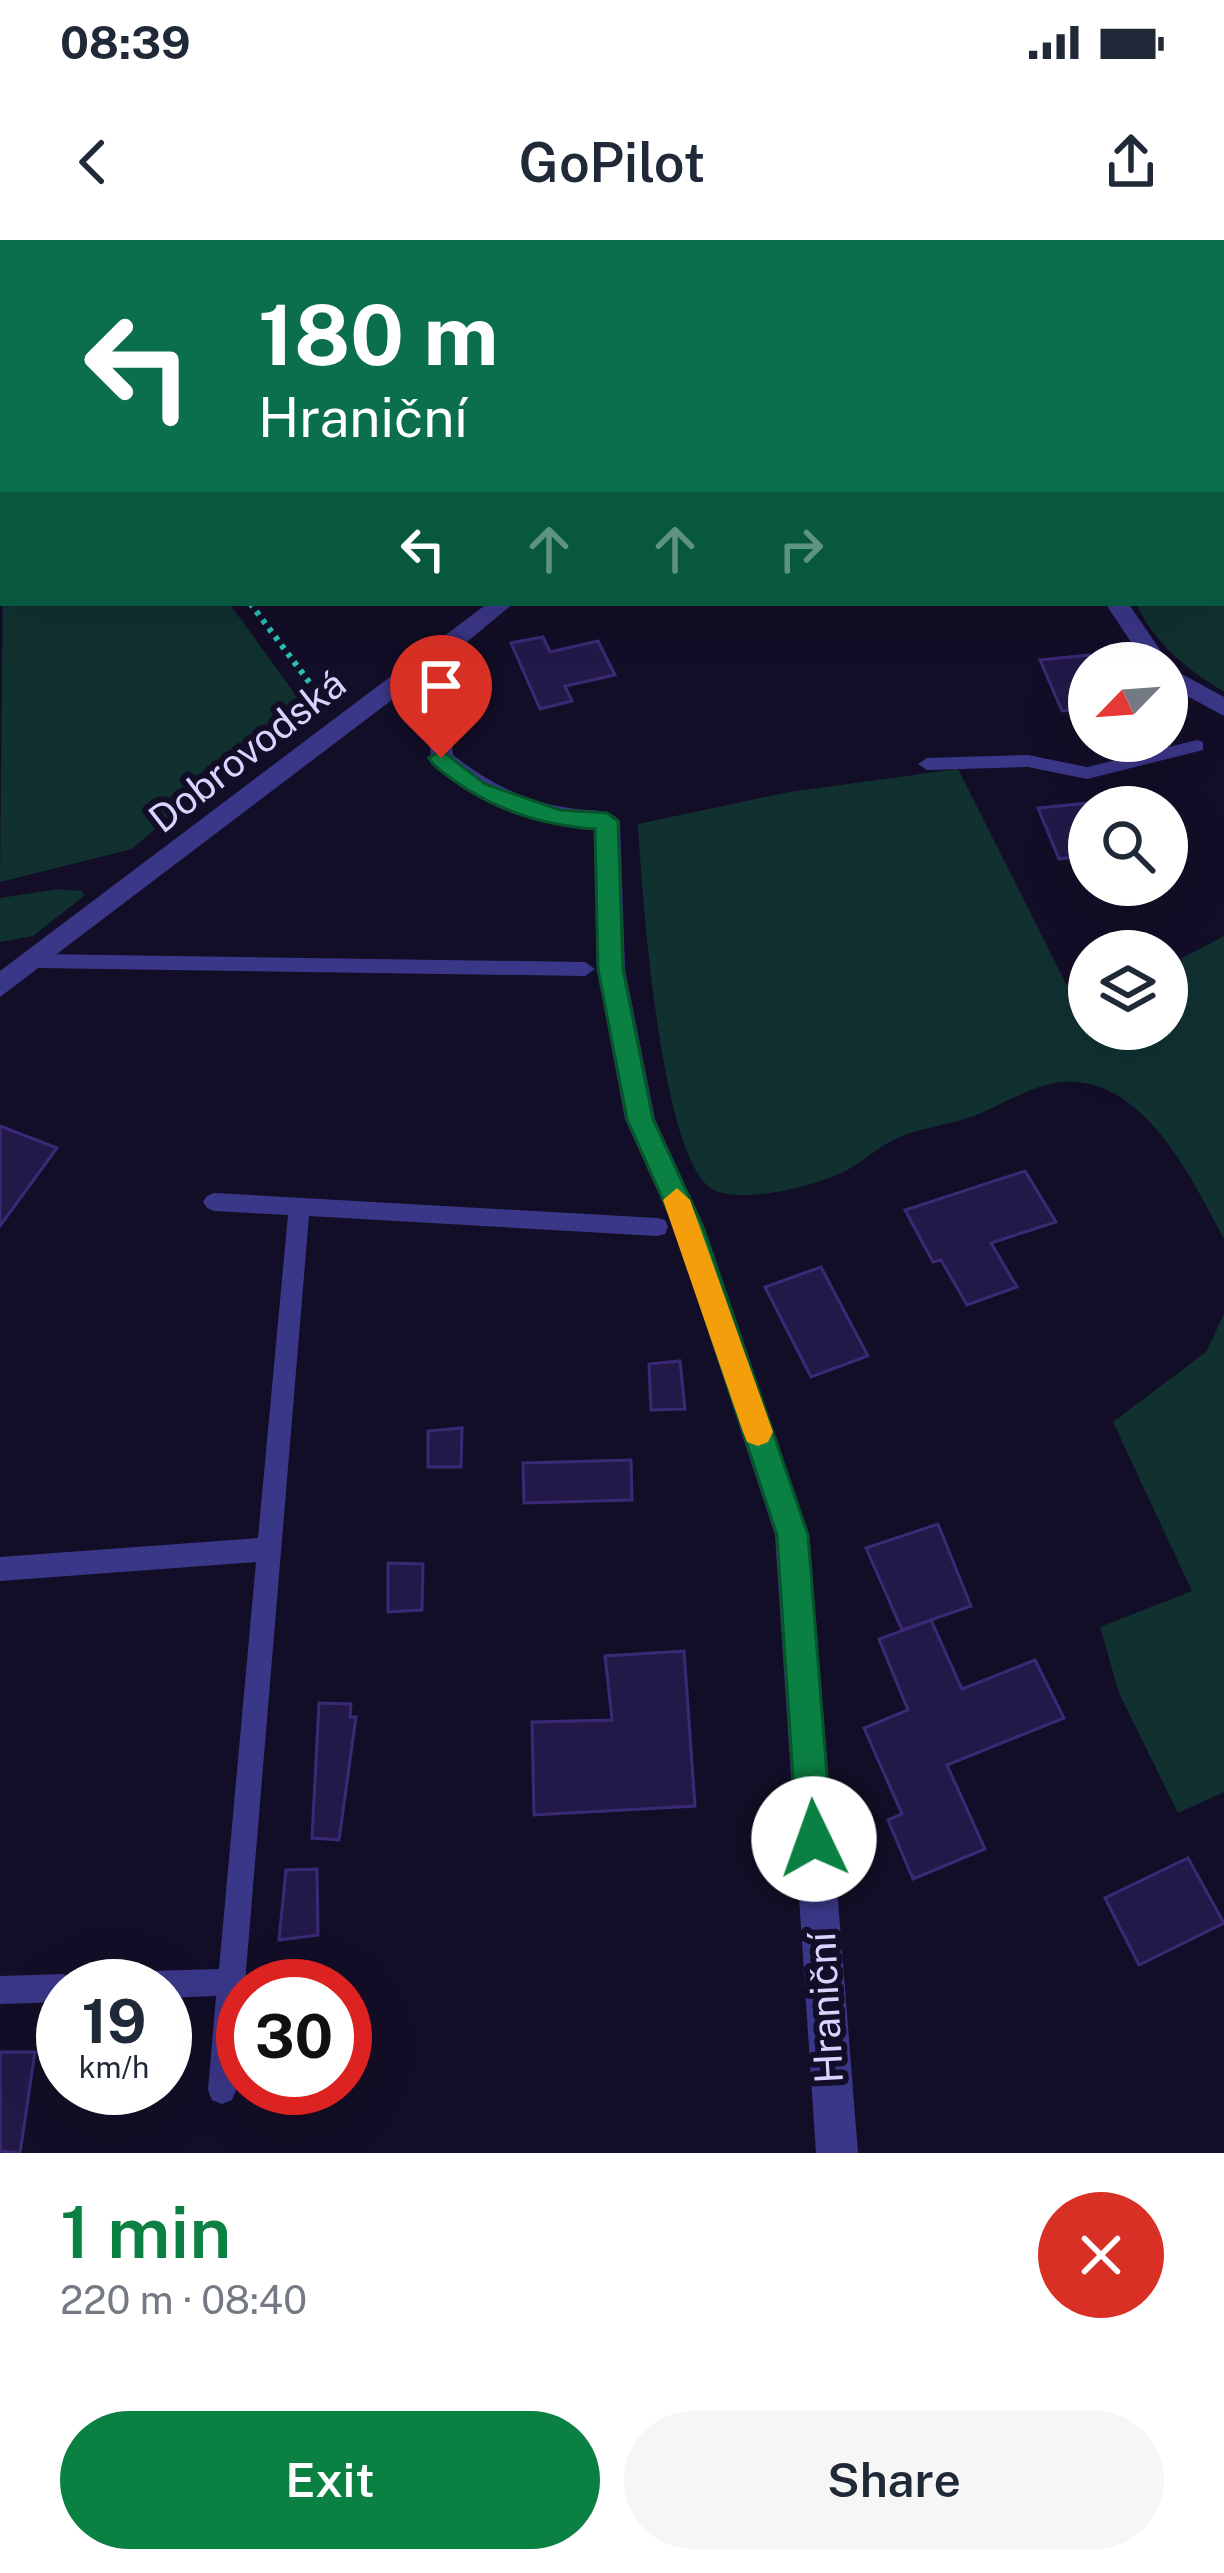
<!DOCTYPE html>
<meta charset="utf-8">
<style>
body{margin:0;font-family:"Public Sans",sans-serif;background:#f6f6f7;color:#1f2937;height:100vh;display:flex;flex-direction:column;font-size:45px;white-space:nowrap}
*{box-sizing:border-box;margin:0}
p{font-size:39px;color:#747a83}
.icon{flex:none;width:66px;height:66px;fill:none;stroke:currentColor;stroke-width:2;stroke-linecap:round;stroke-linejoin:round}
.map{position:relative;height:1913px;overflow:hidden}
.drawer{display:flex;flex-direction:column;background:#fff;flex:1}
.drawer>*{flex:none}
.banner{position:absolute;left:0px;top:0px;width:1224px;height:366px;box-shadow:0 12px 48px #0002;background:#0b6e4f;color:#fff;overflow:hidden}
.needle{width:78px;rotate:245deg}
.tools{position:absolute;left:1068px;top:402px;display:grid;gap:24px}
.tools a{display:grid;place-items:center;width:120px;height:120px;border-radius:50%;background:#fff;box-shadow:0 12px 48px #0002;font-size:60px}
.speed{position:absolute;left:36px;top:1719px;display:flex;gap:24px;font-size:60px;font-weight:700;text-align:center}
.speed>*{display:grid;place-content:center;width:156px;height:156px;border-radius:50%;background:#fff;box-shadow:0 12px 48px #0002;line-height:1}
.speed small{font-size:30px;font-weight:400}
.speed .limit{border:18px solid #d22;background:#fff;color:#111}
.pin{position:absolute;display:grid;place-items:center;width:102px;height:102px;color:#fff;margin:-123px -51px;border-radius:50% 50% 50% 0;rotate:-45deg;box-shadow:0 0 12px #0007}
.pin .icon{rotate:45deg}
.me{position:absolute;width:132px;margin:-66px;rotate:357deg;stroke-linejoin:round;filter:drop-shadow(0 0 9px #0008)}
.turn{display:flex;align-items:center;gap:42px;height:252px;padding:0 60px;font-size:54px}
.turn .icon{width:156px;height:156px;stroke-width:2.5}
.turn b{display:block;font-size:84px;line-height:102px}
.lanes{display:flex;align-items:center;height:114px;padding:0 60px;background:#0003;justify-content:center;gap:60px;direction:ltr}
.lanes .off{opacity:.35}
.round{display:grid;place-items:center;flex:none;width:126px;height:126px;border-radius:63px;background:#f6f6f7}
.overview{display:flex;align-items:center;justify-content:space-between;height:204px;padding:0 60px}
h1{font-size:72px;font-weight:600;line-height:90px;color:#0b8043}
.button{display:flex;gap:24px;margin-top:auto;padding:24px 60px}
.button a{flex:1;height:138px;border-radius:72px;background:#0b8043;color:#fff;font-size:48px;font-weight:600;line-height:138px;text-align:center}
.button a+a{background:#f6f6f7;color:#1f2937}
.status{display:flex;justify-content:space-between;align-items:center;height:84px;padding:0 60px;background:#fff;direction:ltr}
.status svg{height:33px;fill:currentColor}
header{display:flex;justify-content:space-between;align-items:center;height:156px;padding:0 60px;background:#fff;font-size:54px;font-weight:600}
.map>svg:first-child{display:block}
.green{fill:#113130}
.building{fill:#231949;stroke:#3a2a76;stroke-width:3}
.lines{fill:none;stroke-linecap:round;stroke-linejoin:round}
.path{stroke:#29beb7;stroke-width:6;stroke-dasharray:4.5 6;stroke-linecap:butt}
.service{fill:#3b3788;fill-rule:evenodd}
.minor{fill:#3b3788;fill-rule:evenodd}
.route{fill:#0b8043;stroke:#07532c;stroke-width:3}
.slow{fill:#f59e0b}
.labels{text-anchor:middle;stroke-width:12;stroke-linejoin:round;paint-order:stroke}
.street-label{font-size:39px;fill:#d9d4ff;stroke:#130e27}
</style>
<div class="status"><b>08:39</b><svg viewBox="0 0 49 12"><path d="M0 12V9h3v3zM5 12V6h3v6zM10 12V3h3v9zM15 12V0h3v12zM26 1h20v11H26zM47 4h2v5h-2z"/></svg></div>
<header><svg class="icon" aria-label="back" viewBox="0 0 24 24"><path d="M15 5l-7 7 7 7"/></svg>GoPilot<svg class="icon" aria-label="share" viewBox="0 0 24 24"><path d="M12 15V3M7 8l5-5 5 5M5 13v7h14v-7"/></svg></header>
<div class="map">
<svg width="1224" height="1913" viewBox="0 0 1224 1913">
<rect width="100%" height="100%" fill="#130e27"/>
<path class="green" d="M 1221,183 L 1224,184 L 1224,452 C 1186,428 1155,405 1136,363 L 1221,363 Z
M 3,332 L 3,363 L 229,363 L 301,462 L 132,609 L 0,642 Z
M 958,529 L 1066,744 L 1089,749 L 1089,789 L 1167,789 L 1167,726 L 1224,696 L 1224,999 C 1191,937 1137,821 1046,845 C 1020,852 996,868 971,877 C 946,886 916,888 893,900 C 877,908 863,922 847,930 C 820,945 733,968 708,946 C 659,902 642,653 638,584 L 789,552 Z
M 58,649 L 82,651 L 84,656 L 33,696 L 0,702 L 0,658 Z
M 1224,1074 L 1224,1552 L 1178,1573 L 1119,1453 L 1100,1387 L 1192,1351 L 1113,1182 L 1206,1112 Z"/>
<path class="building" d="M 543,397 L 550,412 L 598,401 L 615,435 L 565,446 L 572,461 L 540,469 L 511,403 Z
M 1089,415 L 1089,469 L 1062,471 L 1040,420 Z
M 1089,563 L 1089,615 L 1059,619 L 1038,568 Z
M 0,886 L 57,908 L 0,986 Z
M 1025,931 L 1056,982 L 991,1003 L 1017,1047 L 967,1065 L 941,1020 L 933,1022 L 905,970 Z
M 821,1027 L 868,1116 L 811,1137 L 765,1047 Z
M 680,1121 L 685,1169 L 651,1170 L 649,1124 Z
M 462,1188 L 461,1227 L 428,1227 L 428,1191 Z
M 631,1220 L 632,1260 L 524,1263 L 523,1223 Z
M 938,1284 L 971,1366 L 902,1390 L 866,1308 Z
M 388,1323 L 423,1324 L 422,1370 L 388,1372 Z
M 931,1380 L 962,1449 L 1035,1420 L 1064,1478 L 947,1525 L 985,1609 L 913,1639 L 888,1580 L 902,1574 L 864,1488 L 908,1470 L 879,1399 Z
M 684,1411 L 695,1566 L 534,1575 L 532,1482 L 612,1480 L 605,1416 Z
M 319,1463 L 351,1464 L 350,1477 L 356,1477 L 339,1600 L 312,1598 Z
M 1188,1618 L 1224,1683 L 1139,1725 L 1105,1658 Z
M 317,1629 L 318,1695 L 279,1700 L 286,1630 Z
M 0,1812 L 35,1812 L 20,1913 L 0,1911 Z"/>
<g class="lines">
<path class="path" d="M 250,363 L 327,466"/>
<path class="service" d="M 1169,0 L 1187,0 L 1189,3 L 1171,3 Z
M 1197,500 L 1203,502 L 1203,510 L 1087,539 L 1028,527 L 927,530 L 918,524 L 927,518 L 1028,515 L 1087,527 Z
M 39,714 L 585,722 L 595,729 L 585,736 L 39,728 L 30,721 Z
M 214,953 L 657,978 L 665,980 L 668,987 L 665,994 L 657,996 L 309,976 L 236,1850 L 232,1860 L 222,1864 L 212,1860 L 208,1850 L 216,1756 L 165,1758 L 165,1746 L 105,1746 L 109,1736 L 119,1732 L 219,1729 L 256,1322 L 0,1341 L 0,1317 L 258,1298 L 288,975 L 214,971 L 207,968 L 203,962 L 207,956 Z
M 63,1734 L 73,1738 L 76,1746 L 63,1746 L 63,1762 L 0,1764 L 0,1736 Z"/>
<path class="minor" d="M 718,0 L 738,0 L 740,3 L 720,3 Z
M 488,363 L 514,363 L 462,406 L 449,468 L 453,515 C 490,544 528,563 575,569 C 592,571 609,568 620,581 L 625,729 L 655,879 L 704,987 L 809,1295 L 858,1913 L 816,1913 L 775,1295 L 674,987 L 625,879 L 597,729 L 594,589 C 532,584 480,564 432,524 L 425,468 L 434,428 L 0,757 L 0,731 Z
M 1105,363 L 1128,363 L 1165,417 L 1169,423 L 1167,426 L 1145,423 Z
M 1167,426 L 1224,457 L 1224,476 L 1167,445 Z"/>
</g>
<path class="route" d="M 441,510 L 485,544 L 560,570 L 607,573 L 618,581 L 623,729 L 653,879 L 703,987 L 808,1295 L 832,1599 L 827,1611 L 814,1617 L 802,1611 L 797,1599 L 777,1295 L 675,987 L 627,879 L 598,729 L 595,589 C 534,585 479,564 433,524 L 429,518 Z"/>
<path class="slow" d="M 677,948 L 690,960 L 773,1192 L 768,1202 L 758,1206 L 747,1202 L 743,1192 L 663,960 Z"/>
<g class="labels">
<g class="street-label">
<text transform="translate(247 511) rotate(-38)" y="14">Dobrovodská</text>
<text transform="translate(825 1768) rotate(-93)" y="14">Hraniční</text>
</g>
</g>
</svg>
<div class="tools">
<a><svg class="needle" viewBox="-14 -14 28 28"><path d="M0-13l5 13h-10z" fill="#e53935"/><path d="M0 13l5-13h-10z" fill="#747a83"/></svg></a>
<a><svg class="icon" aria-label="search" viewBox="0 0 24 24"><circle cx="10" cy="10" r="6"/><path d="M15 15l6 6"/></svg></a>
<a><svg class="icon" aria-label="layers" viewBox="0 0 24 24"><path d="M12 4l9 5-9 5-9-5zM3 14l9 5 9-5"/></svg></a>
</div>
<div class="speed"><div>19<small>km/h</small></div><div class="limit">30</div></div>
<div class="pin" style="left:441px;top:518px;background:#d93025"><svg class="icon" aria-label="arrive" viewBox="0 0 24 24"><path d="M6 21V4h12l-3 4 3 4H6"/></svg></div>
<svg class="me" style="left:814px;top:1599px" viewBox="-20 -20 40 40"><circle r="19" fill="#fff"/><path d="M0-13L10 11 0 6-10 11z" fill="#0b8043"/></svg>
<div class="banner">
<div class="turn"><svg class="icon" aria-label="left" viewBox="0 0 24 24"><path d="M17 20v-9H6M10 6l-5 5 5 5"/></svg><div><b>180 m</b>Hraniční</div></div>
<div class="lanes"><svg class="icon" aria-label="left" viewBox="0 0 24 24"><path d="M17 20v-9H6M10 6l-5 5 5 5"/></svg><svg class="icon off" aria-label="ahead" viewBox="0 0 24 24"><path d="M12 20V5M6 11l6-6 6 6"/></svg><svg class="icon off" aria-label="ahead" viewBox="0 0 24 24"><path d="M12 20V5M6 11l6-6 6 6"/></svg><svg class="icon off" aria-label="right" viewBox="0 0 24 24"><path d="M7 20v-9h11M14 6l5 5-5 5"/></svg></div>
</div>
</div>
<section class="drawer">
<div class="overview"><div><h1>1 min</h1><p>220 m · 08:40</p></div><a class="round" style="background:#d93025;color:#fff"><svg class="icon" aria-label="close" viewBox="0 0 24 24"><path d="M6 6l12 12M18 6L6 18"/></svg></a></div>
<div class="button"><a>Exit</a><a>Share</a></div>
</section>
